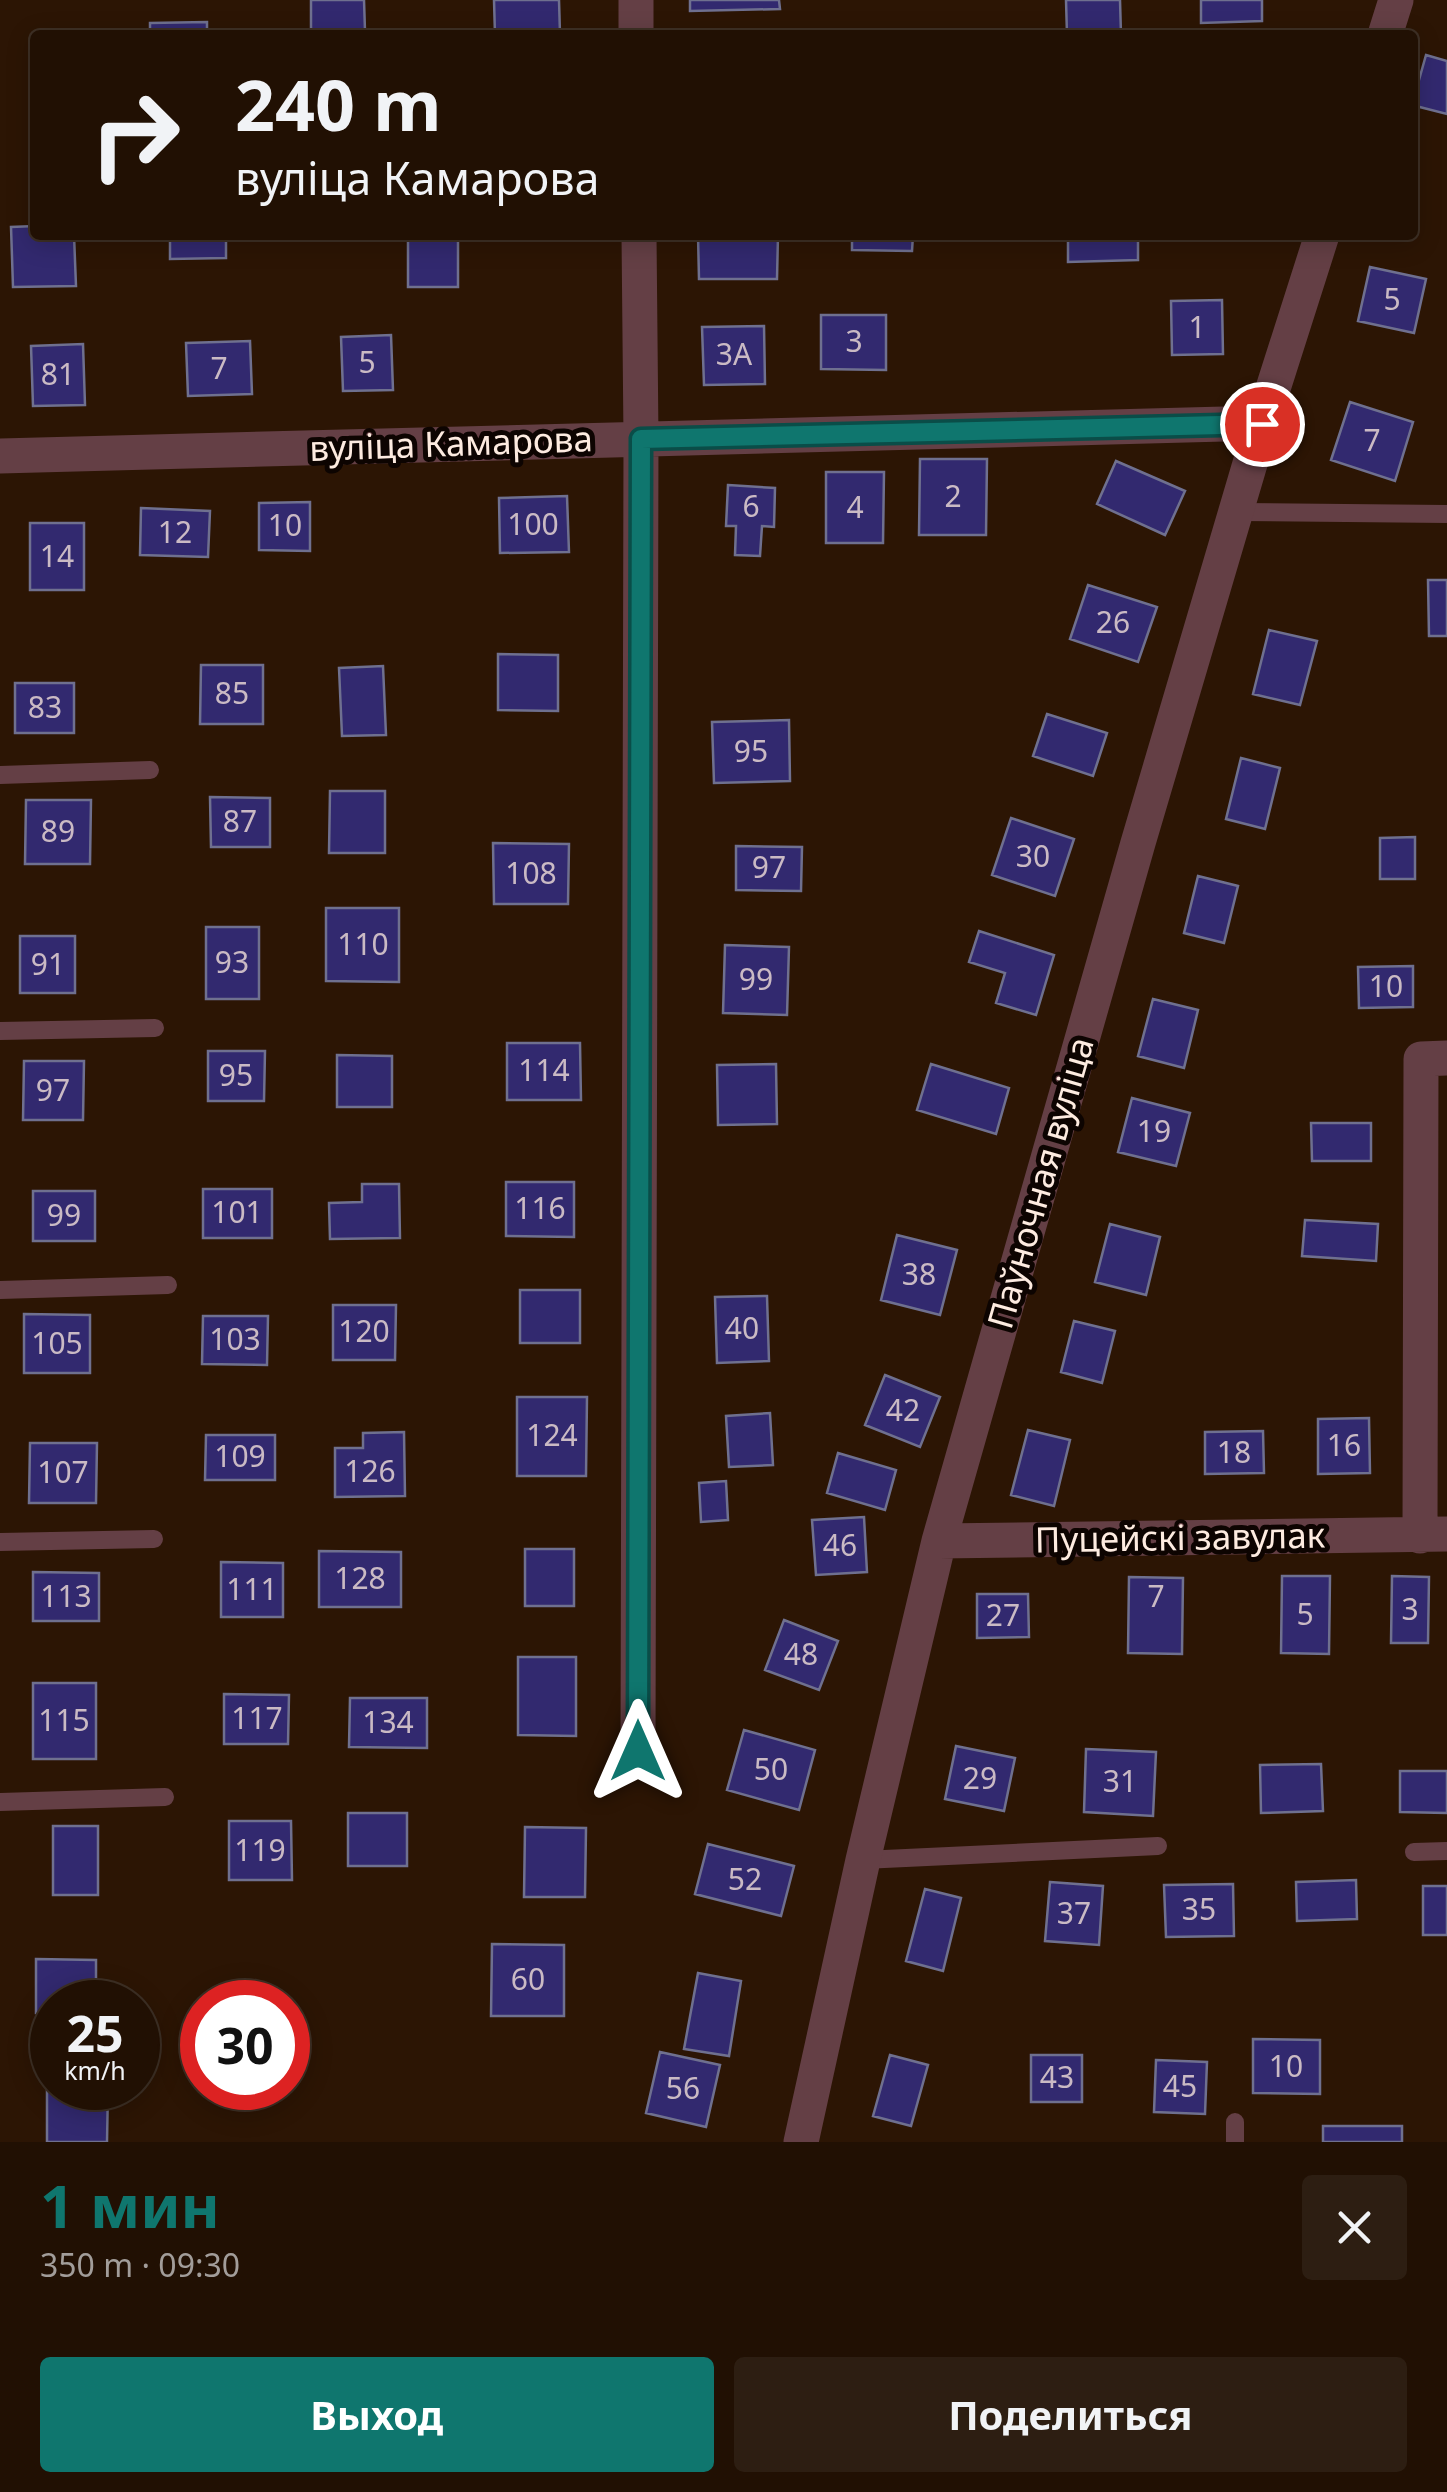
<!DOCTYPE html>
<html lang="ru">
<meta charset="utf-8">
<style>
body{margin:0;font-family:"Noto Sans",sans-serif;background:#2d1e12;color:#f1f3f6;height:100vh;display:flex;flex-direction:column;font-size:38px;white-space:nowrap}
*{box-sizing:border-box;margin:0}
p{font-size:32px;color:#a29d9a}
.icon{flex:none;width:55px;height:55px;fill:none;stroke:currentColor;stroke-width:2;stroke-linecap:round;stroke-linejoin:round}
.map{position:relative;height:2142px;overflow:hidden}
.details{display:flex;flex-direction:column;background:#211003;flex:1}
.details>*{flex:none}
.guide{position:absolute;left:30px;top:30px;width:1388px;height:210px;border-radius:10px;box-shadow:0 5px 25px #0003,0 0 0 2px #3e3025;background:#211003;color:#f1f3f6;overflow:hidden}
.speed{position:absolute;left:30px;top:1980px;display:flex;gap:20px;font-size:50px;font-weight:700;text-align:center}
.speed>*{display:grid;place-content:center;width:130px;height:130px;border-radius:50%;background:#211003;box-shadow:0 5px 25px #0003,0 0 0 2px #3e3025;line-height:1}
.speed small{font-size:25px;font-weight:400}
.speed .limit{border:15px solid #d22;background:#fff;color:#111}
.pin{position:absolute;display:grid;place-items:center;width:85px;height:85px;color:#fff;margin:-42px;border:5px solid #fff;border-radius:50%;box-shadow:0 2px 10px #0007}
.me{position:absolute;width:110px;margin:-55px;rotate:0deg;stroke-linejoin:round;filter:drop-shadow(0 0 8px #0008)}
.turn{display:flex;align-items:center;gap:35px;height:210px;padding:0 40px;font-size:45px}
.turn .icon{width:130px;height:130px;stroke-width:2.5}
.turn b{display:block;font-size:70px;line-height:85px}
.round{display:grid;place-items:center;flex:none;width:105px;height:105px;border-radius:10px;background:#2d1e12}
.headline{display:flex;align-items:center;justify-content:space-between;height:170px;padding:0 40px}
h1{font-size:60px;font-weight:700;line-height:75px;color:#0f766e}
.action{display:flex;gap:20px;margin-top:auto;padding:20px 40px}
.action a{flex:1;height:115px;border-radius:10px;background:#0f766e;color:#fff;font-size:40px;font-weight:700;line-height:115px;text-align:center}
.action a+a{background:#2d1e12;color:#f1f3f6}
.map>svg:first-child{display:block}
.building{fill:#32296f;stroke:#6f708f;stroke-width:2.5}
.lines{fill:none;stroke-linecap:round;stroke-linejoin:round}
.lane{stroke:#643f45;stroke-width:18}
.street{stroke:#643f45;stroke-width:35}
.route-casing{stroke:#0a4d48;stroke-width:25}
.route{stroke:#0f766e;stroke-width:18}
.labels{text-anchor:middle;stroke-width:10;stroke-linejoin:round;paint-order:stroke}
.number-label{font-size:30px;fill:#cabac4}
.street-label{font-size:35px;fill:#fdebe0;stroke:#0d0401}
</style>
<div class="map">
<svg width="1447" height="2142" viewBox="0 0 1447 2142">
<rect width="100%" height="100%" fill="#2c1504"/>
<path class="building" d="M 311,0 L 364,0 L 365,31 L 311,31 Z
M 494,0 L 559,0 L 560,34 L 495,35 Z
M 690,0 L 779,0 L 780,9 L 690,11 Z
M 1066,0 L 1120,0 L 1121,35 L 1067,35 Z
M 1201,0 L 1262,0 L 1262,21 L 1201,23 Z
M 207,22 L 207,35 L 150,35 L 150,23 Z
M 1426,55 L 1447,61 L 1447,114 L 1412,105 Z
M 35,226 L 35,235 L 74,235 L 76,286 L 13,287 L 11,227 Z
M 170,235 L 226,235 L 226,258 L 170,259 Z
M 408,235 L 458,235 L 458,287 L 408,287 Z
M 698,235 L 778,235 L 777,279 L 699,279 Z
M 852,235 L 913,235 L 912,251 L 852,250 Z
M 1068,235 L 1138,235 L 1138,260 L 1068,262 Z
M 1370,267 L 1426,279 L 1414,333 L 1358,321 Z
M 1222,300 L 1223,354 L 1172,355 L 1171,301 Z
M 821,315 L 886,315 L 886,370 L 821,369 Z
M 764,326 L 765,384 L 704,385 L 702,327 Z
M 391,335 L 393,390 L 343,391 L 341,337 Z
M 250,341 L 252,394 L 188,396 L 186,343 Z
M 83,344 L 85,405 L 33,406 L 31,346 Z
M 1350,402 L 1413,422 L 1395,481 L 1331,460 Z
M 920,459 L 987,459 L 986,535 L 919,535 Z
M 1116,461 L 1185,491 L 1165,535 L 1097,504 Z
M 826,472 L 884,472 L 883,543 L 826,543 Z
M 728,485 L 775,488 L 774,527 L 762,526 L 760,556 L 735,555 L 736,526 L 726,526 Z
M 567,496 L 569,552 L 500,553 L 499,498 Z
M 310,502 L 310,551 L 259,550 L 259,503 Z
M 141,508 L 210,511 L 208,557 L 140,555 Z
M 30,523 L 84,523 L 84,590 L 30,590 Z
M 1428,580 L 1447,580 L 1447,636 L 1429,636 Z
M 1088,585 L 1157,607 L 1138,662 L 1070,639 Z
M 1269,630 L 1317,641 L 1300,705 L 1253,694 Z
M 498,654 L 558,655 L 558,711 L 498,710 Z
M 201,665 L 263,665 L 263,724 L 200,724 Z
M 383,666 L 386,735 L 342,736 L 339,668 Z
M 15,683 L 74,683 L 74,733 L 15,733 Z
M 1047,714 L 1107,733 L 1093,776 L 1033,756 Z
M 789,720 L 790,781 L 714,783 L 712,722 Z
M 1241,758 L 1280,768 L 1265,829 L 1226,819 Z
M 330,791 L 385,791 L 385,853 L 329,853 Z
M 210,797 L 270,798 L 270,847 L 211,847 Z
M 26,800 L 91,800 L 90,864 L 25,864 Z
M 1011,818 L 1074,839 L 1055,896 L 992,875 Z
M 1415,837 L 1415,879 L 1380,879 L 1380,838 Z
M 493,843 L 569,844 L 568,904 L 494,904 Z
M 736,846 L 802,847 L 801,891 L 736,890 Z
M 1198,876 L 1238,886 L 1224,943 L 1184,933 Z
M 326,908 L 399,908 L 399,982 L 326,981 Z
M 206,927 L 259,927 L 259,999 L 206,999 Z
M 979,931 L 1054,955 L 1036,1015 L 996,1003 L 1005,973 L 969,962 Z
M 20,936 L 75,936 L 75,993 L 20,993 Z
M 725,945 L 789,947 L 787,1015 L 723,1013 Z
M 1413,966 L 1413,1007 L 1359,1008 L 1358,967 Z
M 1153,999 L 1198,1010 L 1184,1068 L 1138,1056 Z
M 507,1043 L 580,1043 L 581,1100 L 507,1100 Z
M 208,1051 L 265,1051 L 264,1101 L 208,1101 Z
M 337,1055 L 392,1056 L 392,1107 L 337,1107 Z
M 24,1061 L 84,1061 L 83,1120 L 23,1120 Z
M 776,1064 L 777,1124 L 718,1125 L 717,1065 Z
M 931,1064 L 1009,1088 L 996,1134 L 917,1110 Z
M 1132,1098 L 1190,1113 L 1176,1166 L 1118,1152 Z
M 1311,1123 L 1371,1123 L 1371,1161 L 1312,1161 Z
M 506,1182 L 574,1182 L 574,1237 L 506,1236 Z
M 362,1184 L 399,1184 L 400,1238 L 330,1239 L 329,1203 L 362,1202 Z
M 203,1189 L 272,1189 L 272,1238 L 203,1238 Z
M 33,1191 L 95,1191 L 95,1241 L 33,1241 Z
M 1305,1220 L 1378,1224 L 1376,1261 L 1302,1256 Z
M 1110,1224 L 1160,1237 L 1146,1295 L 1095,1282 Z
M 897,1235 L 957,1250 L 940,1315 L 881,1300 Z
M 520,1290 L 580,1290 L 580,1343 L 520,1343 Z
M 767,1296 L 769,1361 L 717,1363 L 715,1297 Z
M 333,1305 L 396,1305 L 395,1360 L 333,1360 Z
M 24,1314 L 90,1315 L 90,1373 L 24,1373 Z
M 203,1316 L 268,1316 L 267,1365 L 202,1364 Z
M 1074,1321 L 1115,1331 L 1102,1383 L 1061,1372 Z
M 885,1375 L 940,1397 L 920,1447 L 865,1425 Z
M 517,1397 L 587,1397 L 586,1476 L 517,1476 Z
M 770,1413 L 773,1465 L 729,1467 L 726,1416 Z
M 1369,1418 L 1370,1473 L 1318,1474 L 1318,1419 Z
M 1028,1430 L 1070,1440 L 1054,1506 L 1011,1495 Z
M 1263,1431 L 1264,1473 L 1205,1474 L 1205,1432 Z
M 404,1432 L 405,1496 L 335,1497 L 335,1448 L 363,1448 L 363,1433 Z
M 206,1435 L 275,1435 L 275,1480 L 205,1480 Z
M 30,1443 L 97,1443 L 96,1503 L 29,1503 Z
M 838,1453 L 896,1470 L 885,1510 L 827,1493 Z
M 726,1481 L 728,1520 L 701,1522 L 699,1483 Z
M 864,1517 L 867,1572 L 816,1575 L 812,1520 Z
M 525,1549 L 574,1549 L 574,1606 L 525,1606 Z
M 319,1551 L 401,1552 L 401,1607 L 319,1607 Z
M 221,1562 L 283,1563 L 283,1617 L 221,1617 Z
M 33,1572 L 99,1573 L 99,1621 L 33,1621 Z
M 1282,1576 L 1330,1576 L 1329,1654 L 1281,1653 Z
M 1392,1576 L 1429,1577 L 1428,1643 L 1391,1643 Z
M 1129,1577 L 1183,1578 L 1182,1654 L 1128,1653 Z
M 977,1594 L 1028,1594 L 1029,1637 L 977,1638 Z
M 784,1620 L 838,1641 L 819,1690 L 765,1670 Z
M 518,1657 L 576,1657 L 576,1736 L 518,1735 Z
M 33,1683 L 96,1683 L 96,1759 L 33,1759 Z
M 224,1694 L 289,1695 L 288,1744 L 224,1744 Z
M 350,1698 L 427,1698 L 427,1748 L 349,1747 Z
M 744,1730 L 815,1750 L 799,1810 L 727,1790 Z
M 956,1746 L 1015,1758 L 1004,1811 L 945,1799 Z
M 1086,1749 L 1156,1752 L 1153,1816 L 1084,1812 Z
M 1321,1764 L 1323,1811 L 1261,1813 L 1260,1765 Z
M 1400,1771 L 1447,1771 L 1447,1813 L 1400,1812 Z
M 348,1813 L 407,1813 L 407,1866 L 348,1866 Z
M 229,1821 L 291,1821 L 292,1880 L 229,1880 Z
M 53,1826 L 98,1826 L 98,1895 L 53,1895 Z
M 525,1827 L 586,1828 L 585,1897 L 524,1897 Z
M 708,1844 L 794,1866 L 781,1916 L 695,1894 Z
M 1356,1880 L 1357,1919 L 1297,1921 L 1296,1882 Z
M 1050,1882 L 1103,1886 L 1099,1945 L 1045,1941 Z
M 1233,1884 L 1234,1936 L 1166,1937 L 1164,1885 Z
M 1423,1886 L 1447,1886 L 1447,1935 L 1423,1935 Z
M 925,1889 L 961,1898 L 943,1971 L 906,1961 Z
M 492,1944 L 564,1945 L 564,2016 L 491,2016 Z
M 36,1959 L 96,1960 L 96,2002 L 52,2002 L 52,2013 L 36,2013 Z
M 698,1973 L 741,1981 L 729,2056 L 684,2049 Z
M 1253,2039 L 1320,2040 L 1320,2094 L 1253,2093 Z
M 660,2052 L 720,2065 L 706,2127 L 646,2113 Z
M 890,2055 L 928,2065 L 911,2126 L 873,2116 Z
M 1031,2055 L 1082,2055 L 1082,2102 L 1031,2102 Z
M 1156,2060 L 1207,2062 L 1205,2114 L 1154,2112 Z
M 47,2082 L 52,2082 L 52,2088 L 108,2088 L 107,2142 L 47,2142 Z
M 1323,2126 L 1402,2126 L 1402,2142 L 1323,2142 Z"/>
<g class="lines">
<path class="lane" d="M 1238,512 L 1447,514
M 0,775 L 150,770
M 0,1031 L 155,1028
M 0,1290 L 168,1285
M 0,1542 L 154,1539
M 0,1802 L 165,1797
M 1414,1852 L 1447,1851
M 863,1860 L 1158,1846
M 1235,2122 L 1235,2142"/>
<path class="street" d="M 636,0 L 636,35
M 1385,35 L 1396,0
M 0,456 L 1262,423
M 1420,1536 L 1421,1059 L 1447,1058
M 939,1541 L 1447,1534
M 638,1751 L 641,439 L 639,235
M 801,2142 L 863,1860 L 939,1541 L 1138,843 L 1262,423 L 1322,235"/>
</g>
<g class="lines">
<g class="route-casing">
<path id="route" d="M 638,1751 L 641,439 L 1262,424"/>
</g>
<use href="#route" class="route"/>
</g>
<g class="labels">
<g class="number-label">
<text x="1392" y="310">5</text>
<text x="1197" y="338">1</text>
<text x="854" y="352">3</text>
<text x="734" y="365">3А</text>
<text x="367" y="373">5</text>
<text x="219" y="379">7</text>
<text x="58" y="385">81</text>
<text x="1372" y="451">7</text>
<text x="953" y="507">2</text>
<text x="751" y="517">6</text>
<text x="855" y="518">4</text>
<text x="533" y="535">100</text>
<text x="285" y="536">10</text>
<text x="175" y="543">12</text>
<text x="57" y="567">14</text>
<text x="1113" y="633">26</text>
<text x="232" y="704">85</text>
<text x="45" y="718">83</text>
<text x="751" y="762">95</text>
<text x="240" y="832">87</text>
<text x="58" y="842">89</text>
<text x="1033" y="867">30</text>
<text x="769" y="878">97</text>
<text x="531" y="884">108</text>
<text x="363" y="955">110</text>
<text x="232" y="973">93</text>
<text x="48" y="975">91</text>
<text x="756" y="990">99</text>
<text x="1386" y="997">10</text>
<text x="544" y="1081">114</text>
<text x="236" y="1086">95</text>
<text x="53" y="1101">97</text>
<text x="1154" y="1142">19</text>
<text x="540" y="1219">116</text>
<text x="237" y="1223">101</text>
<text x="64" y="1226">99</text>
<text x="919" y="1285">38</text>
<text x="742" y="1339">40</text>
<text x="364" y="1342">120</text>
<text x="235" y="1350">103</text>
<text x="57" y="1354">105</text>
<text x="903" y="1421">42</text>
<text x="552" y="1446">124</text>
<text x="1344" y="1456">16</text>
<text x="1234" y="1463">18</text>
<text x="240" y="1467">109</text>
<text x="370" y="1482">126</text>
<text x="63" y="1483">107</text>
<text x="840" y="1556">46</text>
<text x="360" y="1589">128</text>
<text x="252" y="1600">111</text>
<text x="66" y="1607">113</text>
<text x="1156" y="1607">7</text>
<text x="1410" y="1620">3</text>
<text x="1305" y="1625">5</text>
<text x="1003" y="1626">27</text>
<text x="801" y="1665">48</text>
<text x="257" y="1729">117</text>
<text x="64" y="1731">115</text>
<text x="388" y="1733">134</text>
<text x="771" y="1780">50</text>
<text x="980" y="1789">29</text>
<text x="1120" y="1792">31</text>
<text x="260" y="1861">119</text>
<text x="745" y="1890">52</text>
<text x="1199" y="1920">35</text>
<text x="1074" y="1924">37</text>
<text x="528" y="1990">60</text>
<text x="1286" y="2077">10</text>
<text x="1057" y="2088">43</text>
<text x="1180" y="2097">45</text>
<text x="683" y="2099">56</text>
</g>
<g class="street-label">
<text transform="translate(451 444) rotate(-2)" y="12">вуліца Камарова</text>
<text transform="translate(1041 1183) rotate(-74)" y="12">Паўночная вуліца</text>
<text transform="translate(1180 1538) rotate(-1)" y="12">Пуцейскі завулак</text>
</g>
</g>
</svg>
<div class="speed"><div>25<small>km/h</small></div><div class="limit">30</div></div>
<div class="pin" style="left:1262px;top:424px;background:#d93025"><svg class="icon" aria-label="arrive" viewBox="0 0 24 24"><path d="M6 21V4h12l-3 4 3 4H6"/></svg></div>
<svg class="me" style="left:638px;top:1751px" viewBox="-20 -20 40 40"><path d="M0-17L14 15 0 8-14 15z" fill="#0f766e" stroke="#fff" stroke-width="4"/></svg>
<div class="guide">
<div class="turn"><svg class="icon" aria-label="right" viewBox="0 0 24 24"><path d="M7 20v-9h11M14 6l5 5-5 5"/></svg><div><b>240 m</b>вуліца Камарова</div></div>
</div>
</div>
<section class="details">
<div class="headline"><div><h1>1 мин</h1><p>350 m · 09:30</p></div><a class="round"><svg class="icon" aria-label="close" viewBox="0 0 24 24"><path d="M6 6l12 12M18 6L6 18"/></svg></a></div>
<div class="action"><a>Выход</a><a>Поделиться</a></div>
</section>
